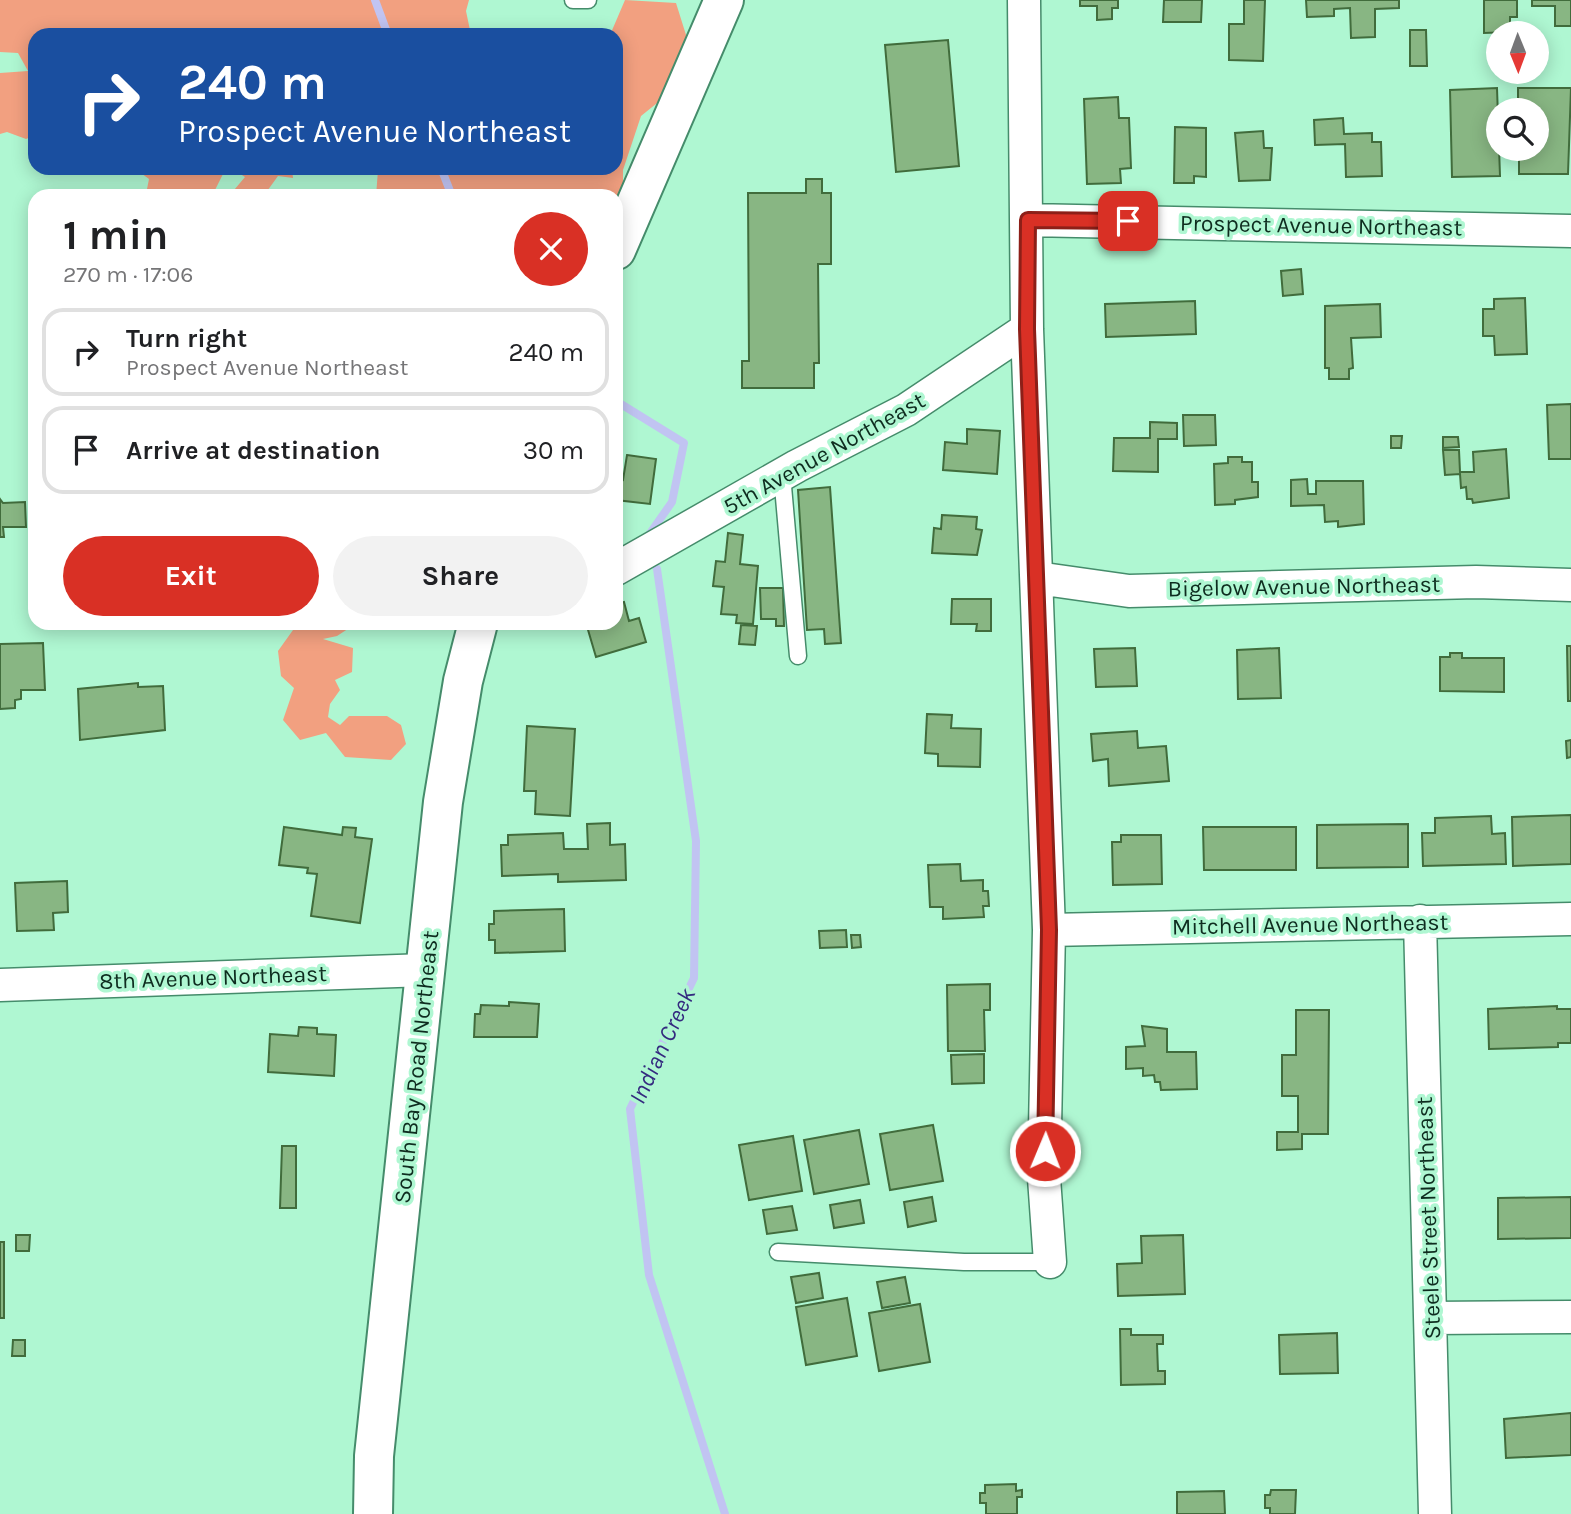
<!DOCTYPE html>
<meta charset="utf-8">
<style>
body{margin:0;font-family:Karla,sans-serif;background:#f2f2f2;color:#202124;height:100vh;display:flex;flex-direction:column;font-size:26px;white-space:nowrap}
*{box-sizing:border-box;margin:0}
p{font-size:23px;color:#757577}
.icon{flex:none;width:38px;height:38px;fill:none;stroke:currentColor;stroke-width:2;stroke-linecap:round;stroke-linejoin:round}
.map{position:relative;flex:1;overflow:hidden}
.panel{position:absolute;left:28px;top:189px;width:595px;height:441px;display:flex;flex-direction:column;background:#fff;border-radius:21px;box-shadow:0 4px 18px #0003}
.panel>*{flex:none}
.guide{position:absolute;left:28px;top:28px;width:595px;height:147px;border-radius:21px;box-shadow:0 4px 18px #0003;background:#1a4fa0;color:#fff;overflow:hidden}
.needle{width:46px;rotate:179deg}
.tools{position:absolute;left:1486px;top:21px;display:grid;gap:14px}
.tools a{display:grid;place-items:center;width:63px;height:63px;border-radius:50%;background:#fff;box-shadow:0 4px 18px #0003;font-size:35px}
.pin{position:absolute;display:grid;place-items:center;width:60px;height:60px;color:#fff;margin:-30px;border-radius:14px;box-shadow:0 4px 10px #0006}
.me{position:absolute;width:77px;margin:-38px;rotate:1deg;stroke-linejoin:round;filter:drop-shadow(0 0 5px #0008)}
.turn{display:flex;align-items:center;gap:24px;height:147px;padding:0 35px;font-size:32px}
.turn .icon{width:91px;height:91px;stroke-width:2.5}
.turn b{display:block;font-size:49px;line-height:60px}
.round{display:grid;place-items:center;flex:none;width:74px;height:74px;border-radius:37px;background:#f2f2f2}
.summary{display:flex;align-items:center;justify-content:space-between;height:119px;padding:0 35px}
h1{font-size:42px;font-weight:700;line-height:52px}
.cta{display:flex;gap:14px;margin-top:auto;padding:14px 35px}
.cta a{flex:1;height:80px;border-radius:42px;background:#d93025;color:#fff;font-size:28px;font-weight:700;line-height:80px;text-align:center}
.cta a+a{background:#f2f2f2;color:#202124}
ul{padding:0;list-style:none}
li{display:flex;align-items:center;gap:21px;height:88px;margin:0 14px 10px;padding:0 21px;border:4px solid #e0e0e0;border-radius:21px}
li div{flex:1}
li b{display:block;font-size:26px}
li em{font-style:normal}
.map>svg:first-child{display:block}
.forest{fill:#f2a080}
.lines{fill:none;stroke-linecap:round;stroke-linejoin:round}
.stream{stroke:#c1c4f2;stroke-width:8}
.building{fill:#88b683;stroke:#416c3c;stroke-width:2}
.service-casing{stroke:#458c6b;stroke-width:19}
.minor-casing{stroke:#458c6b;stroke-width:35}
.tertiary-casing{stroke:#458c6b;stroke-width:42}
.service{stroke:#fff;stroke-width:16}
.minor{stroke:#fff;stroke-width:32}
.tertiary{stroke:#fff;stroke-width:38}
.route-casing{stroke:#8d1f18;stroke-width:18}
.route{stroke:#d93025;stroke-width:12}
.labels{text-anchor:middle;stroke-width:7;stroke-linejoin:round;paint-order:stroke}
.street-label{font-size:23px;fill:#0e2c1f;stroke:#aff7d2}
.water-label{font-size:24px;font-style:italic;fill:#342a7f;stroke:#aff7d2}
</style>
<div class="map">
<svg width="1571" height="1514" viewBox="0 0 1571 1514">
<rect width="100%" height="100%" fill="#aff7d2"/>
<path class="forest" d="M 0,0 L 469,0 L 466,11 L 471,35 L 35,35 L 35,135 L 26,139 L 7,132 L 0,134 L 0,73 L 28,71 L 18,53 L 0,52 Z
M 625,0 L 676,3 L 692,54 L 682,83 L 641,116 L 623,170 L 623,197 L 616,202 L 616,196 L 376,196 L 378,170 L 382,168 L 616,168 L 616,35 L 610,35 Z
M 226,168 L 212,196 L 135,196 L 146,194 L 149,179 L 134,168 Z
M 231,168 L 292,168 L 293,178 L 278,176 L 265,194 L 268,196 L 229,196 L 245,177 Z
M 298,623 L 357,623 L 337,636 L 323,639 L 353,648 L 352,672 L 335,680 L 340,690 L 330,704 L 328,717 L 340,725 L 349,716 L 387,716 L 401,725 L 406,744 L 391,760 L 345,757 L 326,733 L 300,740 L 283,720 L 294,688 L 281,676 L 278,651 Z"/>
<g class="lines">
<path class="stream" d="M 375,0 L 388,35
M 441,168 L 452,196
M 616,401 L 684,443 L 672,502 L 646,539
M 657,569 L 696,841 L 694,978 L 630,1109 L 649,1275 L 725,1514"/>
</g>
<path class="building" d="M 1080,0 L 1118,0 L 1118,8 L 1112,8 L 1112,19 L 1097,20 L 1097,6 L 1080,6 Z
M 1164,0 L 1202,0 L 1201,22 L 1163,22 Z
M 1244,0 L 1265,0 L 1263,61 L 1229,60 L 1229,24 L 1244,24 Z
M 1306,0 L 1399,0 L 1399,8 L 1375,9 L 1375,37 L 1351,38 L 1350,8 L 1334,9 L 1334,16 L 1307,17 Z
M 1484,0 L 1517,0 L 1517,17 L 1510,17 L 1510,32 L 1484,33 Z
M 1532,0 L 1571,0 L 1571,26 L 1555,26 L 1555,6 L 1532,6 Z
M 1410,30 L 1426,30 L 1427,66 L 1410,66 Z
M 948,40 L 959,166 L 896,172 L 885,45 Z
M 1497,88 L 1500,176 L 1452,177 L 1450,90 Z
M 1518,88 L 1571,88 L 1568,174 L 1519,174 L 1519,149 L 1536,149 L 1536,110 L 1518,110 Z
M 1118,97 L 1119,118 L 1129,118 L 1131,168 L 1120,169 L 1121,183 L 1087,184 L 1084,99 Z
M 1343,118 L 1344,134 L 1372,133 L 1372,142 L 1381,142 L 1382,176 L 1346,177 L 1345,144 L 1315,145 L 1314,120 Z
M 1175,127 L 1206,128 L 1206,177 L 1194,176 L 1194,183 L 1174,183 Z
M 1263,131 L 1264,148 L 1272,148 L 1270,180 L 1239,181 L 1235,133 Z
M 806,179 L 822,179 L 822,193 L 831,193 L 831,264 L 818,264 L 819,363 L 814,363 L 814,388 L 742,388 L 742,361 L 749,361 L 748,193 L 806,193 Z
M 1301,269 L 1303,294 L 1283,296 L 1281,271 Z
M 1525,298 L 1527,354 L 1495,355 L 1494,336 L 1483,336 L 1483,309 L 1494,309 L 1494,299 Z
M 1195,301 L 1196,334 L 1106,337 L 1105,304 Z
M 1380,304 L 1381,337 L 1351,338 L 1353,368 L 1349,369 L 1349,379 L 1329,379 L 1329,368 L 1325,368 L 1325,306 Z
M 1571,404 L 1571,459 L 1549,459 L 1547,405 Z
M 1183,415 L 1215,415 L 1216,445 L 1184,446 Z
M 1150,422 L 1177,423 L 1177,439 L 1158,439 L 1158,472 L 1113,471 L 1114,438 L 1150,438 Z
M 967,429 L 1000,431 L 997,474 L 943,470 L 945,442 L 967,444 Z
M 1391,436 L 1402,436 L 1401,448 L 1391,448 Z
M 1443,437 L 1458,437 L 1459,447 L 1443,448 Z
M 1506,449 L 1509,498 L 1473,503 L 1472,499 L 1467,499 L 1466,487 L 1461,488 L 1460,474 L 1445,475 L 1443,450 L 1459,450 L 1460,472 L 1474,472 L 1473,452 Z
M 627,455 L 656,459 L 650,504 L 616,500 L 616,478 L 623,480 Z
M 1228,457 L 1242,457 L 1242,462 L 1252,462 L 1252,482 L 1258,482 L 1258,497 L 1235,500 L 1235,504 L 1215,505 L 1214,464 L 1228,463 Z
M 1307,479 L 1308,494 L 1316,494 L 1316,481 L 1363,481 L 1364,524 L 1338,527 L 1338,521 L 1325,522 L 1324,505 L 1291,506 L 1291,480 Z
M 830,487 L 841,643 L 825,644 L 824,629 L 807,630 L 798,490 Z
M 0,499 L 3,503 L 25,502 L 26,527 L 3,527 L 4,537 L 0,537 Z
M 942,515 L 977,517 L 976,529 L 982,530 L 977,555 L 932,553 L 934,528 L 941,529 Z
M 728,533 L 743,535 L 740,564 L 758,566 L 753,624 L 736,623 L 737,615 L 721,614 L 724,587 L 713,586 L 716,561 L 725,562 Z
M 760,588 L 783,588 L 784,626 L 776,626 L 776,619 L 761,619 Z
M 952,599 L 991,599 L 991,631 L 976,631 L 977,624 L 951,624 Z
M 624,602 L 629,621 L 639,618 L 646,642 L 596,657 L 586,623 L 616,623 L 616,604 Z
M 741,625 L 757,626 L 755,645 L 739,644 Z
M 43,643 L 45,690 L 21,690 L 21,699 L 15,700 L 15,708 L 0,709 L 0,644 Z
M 1567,646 L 1571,646 L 1571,701 L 1568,701 Z
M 1135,648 L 1137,686 L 1096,687 L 1094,649 Z
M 1279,648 L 1281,698 L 1238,699 L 1237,650 Z
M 1450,653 L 1462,653 L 1462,658 L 1504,658 L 1504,692 L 1440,691 L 1440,657 L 1450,657 Z
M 138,683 L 138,687 L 163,686 L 165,730 L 80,740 L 78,689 Z
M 927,714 L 952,715 L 951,728 L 981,729 L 980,767 L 938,766 L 938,754 L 925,753 Z
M 527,726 L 575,729 L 570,816 L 535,814 L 536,791 L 524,791 Z
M 1137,731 L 1138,748 L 1166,746 L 1169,781 L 1109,786 L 1108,759 L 1093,761 L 1091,734 Z
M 1571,740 L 1571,757 L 1567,758 L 1566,741 Z
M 1571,815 L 1571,864 L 1513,866 L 1512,817 Z
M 1491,816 L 1492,834 L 1505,833 L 1506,864 L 1423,866 L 1422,833 L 1435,833 L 1435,818 Z
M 610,823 L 610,845 L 625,844 L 626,880 L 558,882 L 558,874 L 502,876 L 501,845 L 508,845 L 508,835 L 563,833 L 564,849 L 588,849 L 587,824 Z
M 1408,824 L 1408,867 L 1317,868 L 1317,825 Z
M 284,827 L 342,835 L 343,827 L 356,828 L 355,837 L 372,839 L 360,923 L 311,916 L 317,874 L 307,873 L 308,868 L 279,865 Z
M 1203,827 L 1296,827 L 1296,870 L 1204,870 Z
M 1121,835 L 1161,835 L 1162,884 L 1113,885 L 1112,842 L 1121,842 Z
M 960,864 L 961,881 L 983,880 L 983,891 L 988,891 L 989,906 L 983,906 L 984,917 L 943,919 L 943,907 L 930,907 L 928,865 Z
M 67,881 L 68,912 L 53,913 L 54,930 L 17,931 L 15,883 Z
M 564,909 L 565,951 L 495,953 L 495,940 L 489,940 L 489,924 L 494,924 L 494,911 Z
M 846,930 L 847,947 L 820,948 L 819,931 Z
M 851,935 L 860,935 L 861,947 L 852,948 Z
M 990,984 L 990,1010 L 984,1010 L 985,1051 L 948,1051 L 947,985 Z
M 509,1002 L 539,1004 L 537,1037 L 474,1037 L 475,1014 L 480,1014 L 481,1005 L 509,1006 Z
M 1557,1006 L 1557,1009 L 1571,1009 L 1571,1043 L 1558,1043 L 1558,1047 L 1489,1049 L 1488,1009 Z
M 1296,1010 L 1329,1010 L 1328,1134 L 1302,1134 L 1302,1149 L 1277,1150 L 1277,1132 L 1298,1132 L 1298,1096 L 1282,1096 L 1282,1055 L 1296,1055 Z
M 1142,1026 L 1167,1029 L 1167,1052 L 1196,1052 L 1197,1089 L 1161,1090 L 1160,1082 L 1155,1082 L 1154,1075 L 1143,1076 L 1143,1068 L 1126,1069 L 1126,1047 L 1145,1046 Z
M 299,1027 L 317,1028 L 317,1034 L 336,1035 L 334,1076 L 268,1072 L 270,1034 L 298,1036 Z
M 984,1054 L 984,1083 L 952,1084 L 951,1055 Z
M 933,1125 L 943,1181 L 890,1190 L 880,1134 Z
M 859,1130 L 869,1184 L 814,1194 L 804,1140 Z
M 793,1136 L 802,1191 L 749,1200 L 739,1145 Z
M 282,1146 L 296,1146 L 296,1208 L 280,1208 Z
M 932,1197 L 936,1221 L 908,1227 L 904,1202 Z
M 1571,1197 L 1571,1238 L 1498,1239 L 1498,1198 Z
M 860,1200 L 864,1223 L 834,1228 L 830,1205 Z
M 792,1206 L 797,1230 L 767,1234 L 763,1210 Z
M 16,1235 L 30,1235 L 29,1251 L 16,1251 Z
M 1183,1235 L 1185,1294 L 1118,1296 L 1117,1264 L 1142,1263 L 1141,1236 Z
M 0,1242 L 4,1242 L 4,1318 L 0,1318 Z
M 819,1273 L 823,1298 L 796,1303 L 791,1277 Z
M 905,1277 L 910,1303 L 882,1308 L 877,1282 Z
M 847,1298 L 857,1356 L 806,1365 L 796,1307 Z
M 920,1304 L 930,1362 L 879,1371 L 869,1313 Z
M 1120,1329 L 1131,1329 L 1131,1335 L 1163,1335 L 1163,1344 L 1157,1344 L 1158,1371 L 1165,1371 L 1165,1384 L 1121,1385 Z
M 1337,1333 L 1338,1373 L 1280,1374 L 1279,1335 Z
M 13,1340 L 25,1340 L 25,1356 L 12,1356 Z
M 1571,1413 L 1571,1455 L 1506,1458 L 1504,1419 Z
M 1016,1484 L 1016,1491 L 1022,1490 L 1022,1497 L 1017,1497 L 1017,1514 L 986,1514 L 986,1503 L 980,1503 L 980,1493 L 985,1493 L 985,1485 Z
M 1271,1490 L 1296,1490 L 1295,1514 L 1270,1514 L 1270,1508 L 1265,1508 L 1265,1495 L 1270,1495 Z
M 1224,1491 L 1225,1514 L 1177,1514 L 1177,1492 Z"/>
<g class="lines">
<g class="service-casing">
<path id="service" d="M 573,0 L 588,0
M 782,475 L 798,656
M 778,1252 L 964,1262 L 1050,1262"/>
</g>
<g class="minor-casing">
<path id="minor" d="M 1024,0 L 1027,329 L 1049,930 L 1044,1178 L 1050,1262
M 1028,220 L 1571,231
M 616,569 L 797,466 L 906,410 L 1027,329
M 1037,578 L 1129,591 L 1476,582 L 1571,585
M 1420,921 L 1435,1514
M 1049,930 L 1571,919
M 0,985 L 426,970
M 1431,1318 L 1571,1317"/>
</g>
<g class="tertiary-casing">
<path id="tertiary" d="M 616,250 L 724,0
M 373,1514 L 374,1456 L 443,802 L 463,681 L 478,623"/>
</g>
<use href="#service" class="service"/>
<use href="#minor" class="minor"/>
<use href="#tertiary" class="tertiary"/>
</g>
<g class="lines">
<g class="route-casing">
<path id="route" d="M 1045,1151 L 1049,930 L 1027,329 L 1028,220 L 1128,221"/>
</g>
<use href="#route" class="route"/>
</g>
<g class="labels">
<g class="street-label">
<text transform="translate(1321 225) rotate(1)" y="8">Prospect Avenue Northeast</text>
<text transform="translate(824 453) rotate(-29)" y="8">5th Avenue Northeast</text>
<text transform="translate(1304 586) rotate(-1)" y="8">Bigelow Avenue Northeast</text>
<text transform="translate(1310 924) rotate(-1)" y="8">Mitchell Avenue Northeast</text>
<text transform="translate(213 977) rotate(-2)" y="8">8th Avenue Northeast</text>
<text transform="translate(416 1067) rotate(-84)" y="8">South Bay Road Northeast</text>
<text transform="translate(1428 1218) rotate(-92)" y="8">Steele Street Northeast</text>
</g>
<g class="water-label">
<text transform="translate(662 1046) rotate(-65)" y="8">Indian Creek</text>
</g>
</g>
</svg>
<div class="tools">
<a><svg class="needle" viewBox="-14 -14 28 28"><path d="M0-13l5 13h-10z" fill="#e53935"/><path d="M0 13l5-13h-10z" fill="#757577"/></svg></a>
<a><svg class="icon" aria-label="search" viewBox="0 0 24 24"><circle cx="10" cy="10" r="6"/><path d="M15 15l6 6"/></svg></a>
</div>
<div class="pin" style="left:1128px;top:221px;background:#d93025"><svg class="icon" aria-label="arrive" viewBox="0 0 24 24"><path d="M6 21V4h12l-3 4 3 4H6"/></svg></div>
<svg class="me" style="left:1045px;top:1151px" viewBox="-20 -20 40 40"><circle r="17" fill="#d93025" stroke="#fff" stroke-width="3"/><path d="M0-11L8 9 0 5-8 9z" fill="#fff"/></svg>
<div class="guide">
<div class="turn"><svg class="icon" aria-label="right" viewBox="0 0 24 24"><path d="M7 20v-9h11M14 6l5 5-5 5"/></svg><div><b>240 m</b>Prospect Avenue Northeast</div></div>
</div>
<section class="panel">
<div class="summary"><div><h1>1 min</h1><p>270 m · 17:06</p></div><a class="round" style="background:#d93025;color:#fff"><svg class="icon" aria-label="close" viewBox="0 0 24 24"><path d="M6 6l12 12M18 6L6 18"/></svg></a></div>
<ul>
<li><svg class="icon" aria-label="right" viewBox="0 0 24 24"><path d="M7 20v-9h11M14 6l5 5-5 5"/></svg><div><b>Turn right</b><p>Prospect Avenue Northeast</p></div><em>240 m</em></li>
<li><svg class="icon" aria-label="arrive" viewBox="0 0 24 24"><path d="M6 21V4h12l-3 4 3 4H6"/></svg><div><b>Arrive at destination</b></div><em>30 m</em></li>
</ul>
<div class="cta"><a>Exit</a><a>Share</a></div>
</section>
</div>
